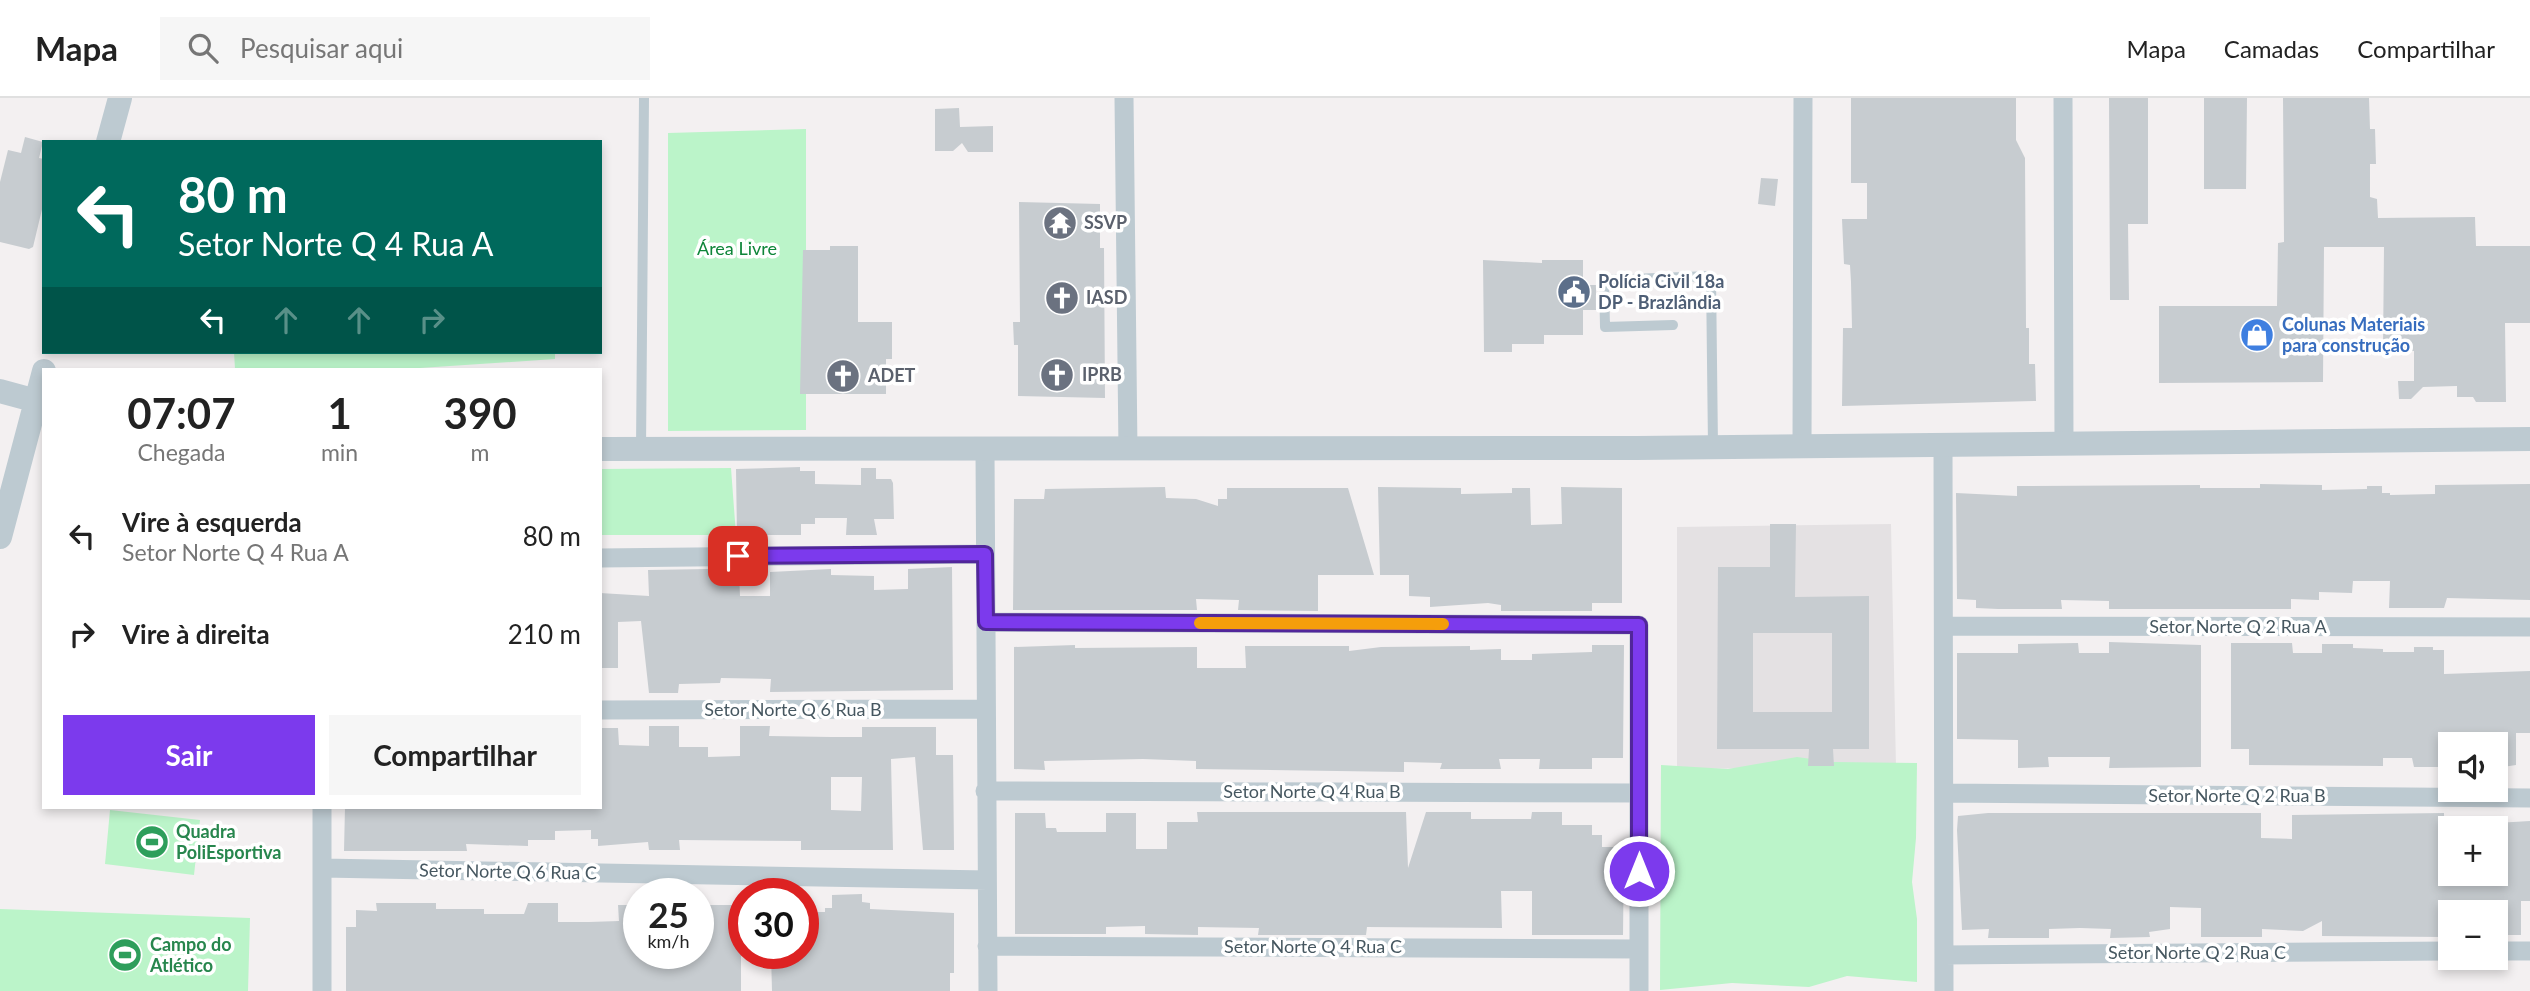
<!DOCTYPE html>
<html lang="pt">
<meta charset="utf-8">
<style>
body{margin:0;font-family:Lato,sans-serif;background:#f6f6f6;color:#222;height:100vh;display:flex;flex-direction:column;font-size:26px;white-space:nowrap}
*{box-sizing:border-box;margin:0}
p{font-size:23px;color:#767676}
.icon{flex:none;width:38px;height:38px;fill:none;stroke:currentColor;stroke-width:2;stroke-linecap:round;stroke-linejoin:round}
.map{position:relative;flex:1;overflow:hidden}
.panel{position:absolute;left:42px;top:270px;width:560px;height:441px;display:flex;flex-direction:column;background:#fff;border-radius:0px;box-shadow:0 4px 10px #0003}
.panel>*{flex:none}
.hud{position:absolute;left:42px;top:42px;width:560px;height:214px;border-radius:0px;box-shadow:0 4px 10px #0003;background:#00695c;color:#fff;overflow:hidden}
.fabs{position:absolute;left:2438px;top:634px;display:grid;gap:14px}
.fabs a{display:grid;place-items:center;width:70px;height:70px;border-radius:0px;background:#fff;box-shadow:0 4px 10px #0003;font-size:35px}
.speed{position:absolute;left:623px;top:780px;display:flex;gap:14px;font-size:35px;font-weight:700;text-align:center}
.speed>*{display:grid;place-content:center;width:91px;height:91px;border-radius:50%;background:#fff;box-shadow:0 4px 10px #0003;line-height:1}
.speed small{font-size:18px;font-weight:400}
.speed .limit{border:10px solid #d22;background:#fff;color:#111}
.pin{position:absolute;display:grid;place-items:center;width:60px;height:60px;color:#fff;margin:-30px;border-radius:14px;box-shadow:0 4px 10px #0006}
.me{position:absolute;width:77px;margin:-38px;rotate:0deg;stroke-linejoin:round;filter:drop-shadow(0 0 5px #0008)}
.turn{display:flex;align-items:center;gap:24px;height:147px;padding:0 21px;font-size:32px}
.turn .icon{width:91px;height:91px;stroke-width:2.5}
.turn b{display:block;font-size:49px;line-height:60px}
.lanes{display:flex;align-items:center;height:66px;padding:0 21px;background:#0003;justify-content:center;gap:35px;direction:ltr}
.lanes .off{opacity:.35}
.eta{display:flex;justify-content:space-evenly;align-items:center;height:119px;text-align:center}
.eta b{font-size:42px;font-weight:700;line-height:49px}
.primary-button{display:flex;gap:14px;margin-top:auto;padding:14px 21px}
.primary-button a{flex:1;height:80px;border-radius:0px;background:#7c3aed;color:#fff;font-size:28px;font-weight:700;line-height:80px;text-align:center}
.primary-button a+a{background:#f6f6f6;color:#222}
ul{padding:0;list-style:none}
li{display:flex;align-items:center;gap:21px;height:98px;padding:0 21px}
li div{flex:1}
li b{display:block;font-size:26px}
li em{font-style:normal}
header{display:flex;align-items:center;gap:42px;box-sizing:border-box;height:98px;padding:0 35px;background:#fff;border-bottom:2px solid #e0e0e0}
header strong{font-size:33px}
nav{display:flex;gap:38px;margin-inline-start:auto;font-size:24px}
.search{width:490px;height:63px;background:#f6f6f6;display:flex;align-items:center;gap:18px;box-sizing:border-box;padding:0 24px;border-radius:0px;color:#767676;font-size:26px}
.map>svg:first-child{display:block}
.education{fill:#e4e1e3}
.green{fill:#bbf4c9}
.building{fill:#c7ccd0;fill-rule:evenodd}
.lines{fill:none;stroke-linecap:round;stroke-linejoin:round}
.service{stroke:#bdcad1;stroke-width:10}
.minor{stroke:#bdcad1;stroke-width:19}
.tertiary{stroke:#bdcad1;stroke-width:24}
.route-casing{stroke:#51269a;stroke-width:18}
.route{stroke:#7c3aed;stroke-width:12}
.slow{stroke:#f59e0b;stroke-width:12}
.labels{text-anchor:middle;stroke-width:7;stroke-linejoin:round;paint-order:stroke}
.worship-label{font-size:18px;font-weight:bold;fill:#5b616d;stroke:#fff;text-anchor:start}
.park-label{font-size:18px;fill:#0e8539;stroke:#fff}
.service-label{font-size:18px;font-weight:bold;fill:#4e5e75;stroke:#fff;text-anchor:start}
.shop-label{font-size:18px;font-weight:bold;fill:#366cbe;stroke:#fff;text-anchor:start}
.street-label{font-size:18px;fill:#465760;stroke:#fff}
.leisure-label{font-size:18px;font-weight:bold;fill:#27864d;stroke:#fff;text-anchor:start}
</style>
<header>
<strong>Mapa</strong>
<div class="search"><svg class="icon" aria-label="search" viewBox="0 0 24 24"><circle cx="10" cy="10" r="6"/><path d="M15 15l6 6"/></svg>Pesquisar aqui</div>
<nav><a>Mapa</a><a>Camadas</a><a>Compartilhar</a></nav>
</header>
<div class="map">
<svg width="2530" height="893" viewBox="0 0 2530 893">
<rect width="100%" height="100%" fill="#f3f0f1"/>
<path class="education" d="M 1891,426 L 1896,669 L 1677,671 L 1677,429 Z"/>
<path class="green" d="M 806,31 L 806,332 L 668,333 L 668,35 Z
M 234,254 L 555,254 L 555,261 L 405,271 L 235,271 Z
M 731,370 L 736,437 L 600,437 L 600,371 Z
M 1797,659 L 1833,664 L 1917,665 L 1916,740 L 1912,784 L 1917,821 L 1917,884 L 1847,878 L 1809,889 L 1732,885 L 1660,892 L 1661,667 L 1728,671 Z
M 110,712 L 200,722 L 194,777 L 105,766 Z
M 0,811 L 250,820 L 248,893 L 0,893 Z"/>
<path class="building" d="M 1851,0 L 2016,0 L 2016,42 L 2025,60 L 2026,230 L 2029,230 L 2029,266 L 2035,266 L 2036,303 L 1842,308 L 1843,230 L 1852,230 L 1851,184 L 1850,167 L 1844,166 L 1842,121 L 1867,121 L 1867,85 L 1851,85 Z
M 2109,0 L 2148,0 L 2148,126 L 2128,126 L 2129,202 L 2110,202 Z
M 2204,0 L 2247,0 L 2246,91 L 2204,91 Z
M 2283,0 L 2369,0 L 2370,31 L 2375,31 L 2376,66 L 2370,66 L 2370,99 L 2377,101 L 2378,120 L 2475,119 L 2476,148 L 2530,148 L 2530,225 L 2505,225 L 2506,304 L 2476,304 L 2473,299 L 2457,299 L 2457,288 L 2423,289 L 2411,301 L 2399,301 L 2398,283 L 2414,283 L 2414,253 L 2383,253 L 2384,149 L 2324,149 L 2323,284 L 2159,285 L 2159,208 L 2277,208 L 2278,145 L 2284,144 Z
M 959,10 L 960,29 L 993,28 L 993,54 L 968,54 L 962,45 L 953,53 L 935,53 L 935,11 Z
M 25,39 L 43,44 L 39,60 L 44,61 L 44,103 L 33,149 L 29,151 L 0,144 L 0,84 L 8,52 L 21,55 Z
M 1761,80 L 1778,81 L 1775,108 L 1758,106 Z
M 1019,104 L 1100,106 L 1100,150 L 1104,150 L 1105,300 L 1018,298 L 1018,247 L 1014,247 L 1013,224 L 1020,224 Z
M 830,148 L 858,148 L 858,224 L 892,224 L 892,261 L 886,261 L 886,296 L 800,296 L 803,152 L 830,152 Z
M 1483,162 L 1542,165 L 1542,162 L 1583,162 L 1583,187 L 1596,187 L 1596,212 L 1583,212 L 1583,237 L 1544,237 L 1544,246 L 1512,246 L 1512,254 L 1484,254 Z
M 800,369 L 800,373 L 815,373 L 815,386 L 861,387 L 861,370 L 876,370 L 876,381 L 891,381 L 893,385 L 894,421 L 874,421 L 877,437 L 846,437 L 847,420 L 815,420 L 815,426 L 801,426 L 801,437 L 737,437 L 736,371 Z
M 2260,386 L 2322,387 L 2322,392 L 2367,391 L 2367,388 L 2382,388 L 2382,395 L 2390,395 L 2390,397 L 2435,396 L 2435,387 L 2530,386 L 2530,502 L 2447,500 L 2444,510 L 2389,510 L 2390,483 L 2353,483 L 2352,495 L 2319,494 L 2319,502 L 2291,501 L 2291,511 L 2109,511 L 2109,503 L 2061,502 L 2062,511 L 1998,511 L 1976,510 L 1976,502 L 1957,501 L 1956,395 L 2017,398 L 2017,388 L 2200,387 L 2200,390 L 2260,390 Z
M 1165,389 L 1166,400 L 1196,401 L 1218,408 L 1218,401 L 1227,401 L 1227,390 L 1348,390 L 1374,477 L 1318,477 L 1318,513 L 1238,512 L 1239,502 L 1196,501 L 1197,512 L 1013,512 L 1014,401 L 1044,401 L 1045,391 Z
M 1378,389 L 1461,390 L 1461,396 L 1512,395 L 1512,390 L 1530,390 L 1531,427 L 1562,426 L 1561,389 L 1622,390 L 1622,505 L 1592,505 L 1592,513 L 1501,513 L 1501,507 L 1488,505 L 1430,509 L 1430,499 L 1409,498 L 1409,477 L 1380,477 Z
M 1770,426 L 1796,426 L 1795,499 L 1869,498 L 1869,651 L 1833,651 L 1834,668 L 1808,668 L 1809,651 L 1717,651 L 1718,469 L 1770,469 ZM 1753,535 L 1832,535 L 1832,614 L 1753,614 Z
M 952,469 L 953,592 L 770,594 L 771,581 L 721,580 L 720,585 L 679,586 L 678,595 L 649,595 L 641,523 L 618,524 L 618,570 L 600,570 L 600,495 L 649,498 L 648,472 L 709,471 L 709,477 L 739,477 L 740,498 L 770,498 L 770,474 L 831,471 L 831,477 L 874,478 L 874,492 L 908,491 L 908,471 Z
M 2109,544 L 2201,547 L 2201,669 L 2109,670 L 2110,659 L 2048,659 L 2049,669 L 2018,670 L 2018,642 L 1957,641 L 1957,555 L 2018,555 L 2018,546 L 2078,545 L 2079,555 L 2109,555 Z
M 2231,545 L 2292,545 L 2293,555 L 2322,555 L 2322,546 L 2353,546 L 2353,550 L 2383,551 L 2383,554 L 2414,554 L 2414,549 L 2433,549 L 2433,552 L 2444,552 L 2444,576 L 2530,573 L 2530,635 L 2516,635 L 2516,667 L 2496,670 L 2496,646 L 2450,646 L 2450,669 L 2414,669 L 2412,660 L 2383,660 L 2383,668 L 2249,667 L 2249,651 L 2231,651 Z
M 1075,547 L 1075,550 L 1197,549 L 1197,570 L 1246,570 L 1245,548 L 1349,548 L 1349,553 L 1381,549 L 1470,548 L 1470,552 L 1501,551 L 1501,562 L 1532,562 L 1532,556 L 1592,554 L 1592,547 L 1624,547 L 1623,660 L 1592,660 L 1592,671 L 1539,671 L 1540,661 L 1499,661 L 1501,671 L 1440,671 L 1442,665 L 1404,664 L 1404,674 L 1196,671 L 1196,663 L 1143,661 L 1044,663 L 1045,672 L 1014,671 L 1014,549 Z
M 649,628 L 679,628 L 679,649 L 708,649 L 708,659 L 740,658 L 740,628 L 770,628 L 769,638 L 831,639 L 862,639 L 862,629 L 936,629 L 936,657 L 953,657 L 954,752 L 923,752 L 915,659 L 891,661 L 893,752 L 801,752 L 801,743 L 679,742 L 680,752 L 649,752 L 648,744 L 598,748 L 598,741 L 591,741 L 591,732 L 555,733 L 555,742 L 528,742 L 528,748 L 466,746 L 467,753 L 344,753 L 345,709 L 600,709 L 600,630 L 618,630 L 619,647 L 649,648 ZM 831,679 L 862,679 L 861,713 L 831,712 Z
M 1197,714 L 1406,714 L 1408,770 L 1426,714 L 1471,714 L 1471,721 L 1531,721 L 1532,714 L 1562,714 L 1562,727 L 1592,727 L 1592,737 L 1602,737 L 1602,749 L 1624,749 L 1623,837 L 1532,837 L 1532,793 L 1501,793 L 1502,830 L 1367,829 L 1366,837 L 1258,837 L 1259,830 L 1198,829 L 1198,837 L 1145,836 L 1145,828 L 1106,829 L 1106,836 L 1015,836 L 1015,715 L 1045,715 L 1046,730 L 1056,730 L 1057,734 L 1106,734 L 1106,715 L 1136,715 L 1136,751 L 1167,751 L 1167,724 L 1198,724 Z
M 1988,715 L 2261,715 L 2261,740 L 2292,741 L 2292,717 L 2444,715 L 2444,723 L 2450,723 L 2450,775 L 2496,775 L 2496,725 L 2530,723 L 2530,803 L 2521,803 L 2521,837 L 2505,837 L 2505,829 L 2496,829 L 2496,814 L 2450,814 L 2450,829 L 2445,829 L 2444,839 L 2322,838 L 2322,823 L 2303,833 L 2262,831 L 2262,839 L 2201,839 L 2201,810 L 2170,809 L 2170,831 L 2149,834 L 2150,839 L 2110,840 L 2111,831 L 2080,830 L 2049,831 L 2049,840 L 1988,840 L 1989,831 L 1962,832 L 1957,732 L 1958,718 Z
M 862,796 L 862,804 L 870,805 L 870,811 L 954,815 L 954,875 L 950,875 L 950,893 L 772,893 L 771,856 L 803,856 L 803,814 L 825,814 L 825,810 L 832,810 L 832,797 Z
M 376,805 L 436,805 L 436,811 L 484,811 L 484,816 L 524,816 L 528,805 L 558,805 L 558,824 L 589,824 L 619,823 L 618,807 L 639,807 L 639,856 L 698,856 L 698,811 L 710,811 L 710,807 L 741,807 L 741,893 L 346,893 L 346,829 L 356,829 L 356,812 L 377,813 Z"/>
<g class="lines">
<path class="service" d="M 1673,227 L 1605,229 L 1604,182 L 1711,178 L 1713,349
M 641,351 L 644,0"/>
<path class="minor" d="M 1124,0 L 1128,352
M 2063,0 L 2064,347
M 1943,347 L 1944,893
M 1802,349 L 1803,0
M 985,352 L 988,893
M 600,460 L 985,456
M 986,524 L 1639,527 L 1639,893
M 1945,528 L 2530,529
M 600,612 L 986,611
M 985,693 L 1639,695
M 1944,695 L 2530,700
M 323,770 L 987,782
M 987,848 L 1639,851
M 2496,853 L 2530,853
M 1944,857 L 2450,853
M 322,893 L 322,709"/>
<path class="tertiary" d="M 108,44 L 120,0
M 0,293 L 44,305
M 600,351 L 1637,350 L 2530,341
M 0,439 L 44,273"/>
</g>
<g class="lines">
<g class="route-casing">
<path id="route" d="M 738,458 L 985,456 L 986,524 L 1639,527 L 1639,773"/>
</g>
<use href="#route" class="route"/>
<path class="slow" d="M 1200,525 L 1443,526"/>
</g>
<defs>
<g id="temple-disc" transform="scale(1.75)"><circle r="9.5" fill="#6b7280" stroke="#fff"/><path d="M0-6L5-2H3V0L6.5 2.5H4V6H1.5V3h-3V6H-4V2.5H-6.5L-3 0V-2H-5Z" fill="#fff"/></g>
<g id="civic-disc" transform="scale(1.75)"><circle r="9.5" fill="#5c6f8a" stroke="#fff"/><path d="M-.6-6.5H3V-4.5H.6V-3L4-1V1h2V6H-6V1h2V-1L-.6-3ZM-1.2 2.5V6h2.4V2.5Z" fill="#fff"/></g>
<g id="church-disc" transform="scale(1.75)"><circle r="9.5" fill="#6b7280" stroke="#fff"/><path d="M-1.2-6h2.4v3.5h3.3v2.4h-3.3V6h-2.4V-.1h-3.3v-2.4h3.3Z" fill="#fff"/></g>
<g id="shop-disc" transform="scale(1.75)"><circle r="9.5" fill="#3f7fe0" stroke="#fff"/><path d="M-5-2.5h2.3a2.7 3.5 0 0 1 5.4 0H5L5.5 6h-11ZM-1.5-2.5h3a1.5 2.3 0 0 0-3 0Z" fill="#fff"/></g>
<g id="stadium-disc" transform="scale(1.75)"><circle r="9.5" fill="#2e9e5b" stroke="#fff"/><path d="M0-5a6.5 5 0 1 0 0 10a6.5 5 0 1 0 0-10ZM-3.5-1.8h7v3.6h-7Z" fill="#fff"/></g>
</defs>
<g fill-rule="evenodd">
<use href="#temple-disc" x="1060" y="125"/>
<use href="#civic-disc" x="1574" y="194"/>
<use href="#church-disc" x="1062" y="200"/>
<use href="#shop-disc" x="2257" y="237"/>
<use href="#church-disc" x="1057" y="277"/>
<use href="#church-disc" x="843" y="278"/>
<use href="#stadium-disc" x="152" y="744"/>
<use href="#stadium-disc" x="125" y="857"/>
</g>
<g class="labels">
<g class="worship-label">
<text x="1084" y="131">SSVP</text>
<text x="1086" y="206">IASD</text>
<text x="1082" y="283">IPRB</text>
<text x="868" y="284">ADET</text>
</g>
<g class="park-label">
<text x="737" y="157">Área Livre</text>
</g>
<g class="service-label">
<text x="1598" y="190">Polícia Civil 18a<tspan x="1598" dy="21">DP - Brazlândia</tspan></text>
</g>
<g class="shop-label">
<text x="2282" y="233">Colunas Materiais<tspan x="2282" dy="21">para construção</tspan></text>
</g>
<g class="street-label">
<text x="2238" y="535">Setor Norte Q 2 Rua A</text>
<text x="793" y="618">Setor Norte Q 6 Rua B</text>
<text x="1312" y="700">Setor Norte Q 4 Rua B</text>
<text x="2237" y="704">Setor Norte Q 2 Rua B</text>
<text transform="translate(508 774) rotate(1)" y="6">Setor Norte Q 6 Rua C</text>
<text x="1313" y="855">Setor Norte Q 4 Rua C</text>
<text x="2197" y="861">Setor Norte Q 2 Rua C</text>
</g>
<g class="leisure-label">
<text x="176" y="740">Quadra<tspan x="176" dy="21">PoliEsportiva</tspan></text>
<text x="150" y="853">Campo do<tspan x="150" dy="21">Atlético</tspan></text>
</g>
</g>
</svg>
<div class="fabs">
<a><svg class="icon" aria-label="sound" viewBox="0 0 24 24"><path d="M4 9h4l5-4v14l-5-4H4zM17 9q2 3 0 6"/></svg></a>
<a>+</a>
<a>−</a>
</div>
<div class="speed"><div>25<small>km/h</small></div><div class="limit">30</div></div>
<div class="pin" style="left:738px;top:458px;background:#d93025"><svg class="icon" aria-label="arrive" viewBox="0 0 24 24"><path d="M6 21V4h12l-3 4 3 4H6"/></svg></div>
<svg class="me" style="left:1639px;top:773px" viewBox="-20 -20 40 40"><circle r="17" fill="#7c3aed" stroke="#fff" stroke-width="3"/><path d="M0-11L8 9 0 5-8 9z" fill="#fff"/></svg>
<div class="hud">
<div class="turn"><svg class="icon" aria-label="left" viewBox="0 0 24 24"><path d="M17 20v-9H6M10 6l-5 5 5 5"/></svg><div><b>80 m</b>Setor Norte Q 4 Rua A</div></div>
<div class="lanes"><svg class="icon" aria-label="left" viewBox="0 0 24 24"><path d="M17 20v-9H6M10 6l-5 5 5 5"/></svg><svg class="icon off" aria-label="ahead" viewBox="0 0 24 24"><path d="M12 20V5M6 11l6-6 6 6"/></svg><svg class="icon off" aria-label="ahead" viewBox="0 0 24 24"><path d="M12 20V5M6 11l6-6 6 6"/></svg><svg class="icon off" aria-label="right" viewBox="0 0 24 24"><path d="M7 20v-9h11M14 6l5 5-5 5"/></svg></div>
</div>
<section class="panel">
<div class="eta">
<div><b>07:07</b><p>Chegada</p></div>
<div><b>1</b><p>min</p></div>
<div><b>390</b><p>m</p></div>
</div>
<ul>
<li><svg class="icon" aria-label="left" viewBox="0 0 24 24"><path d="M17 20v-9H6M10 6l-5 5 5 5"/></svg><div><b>Vire à esquerda</b><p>Setor Norte Q 4 Rua A</p></div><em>80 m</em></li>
<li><svg class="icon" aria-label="right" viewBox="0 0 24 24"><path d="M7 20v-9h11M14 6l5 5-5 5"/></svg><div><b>Vire à direita</b></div><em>210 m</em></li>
</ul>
<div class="primary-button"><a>Sair</a><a>Compartilhar</a></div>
</section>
</div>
